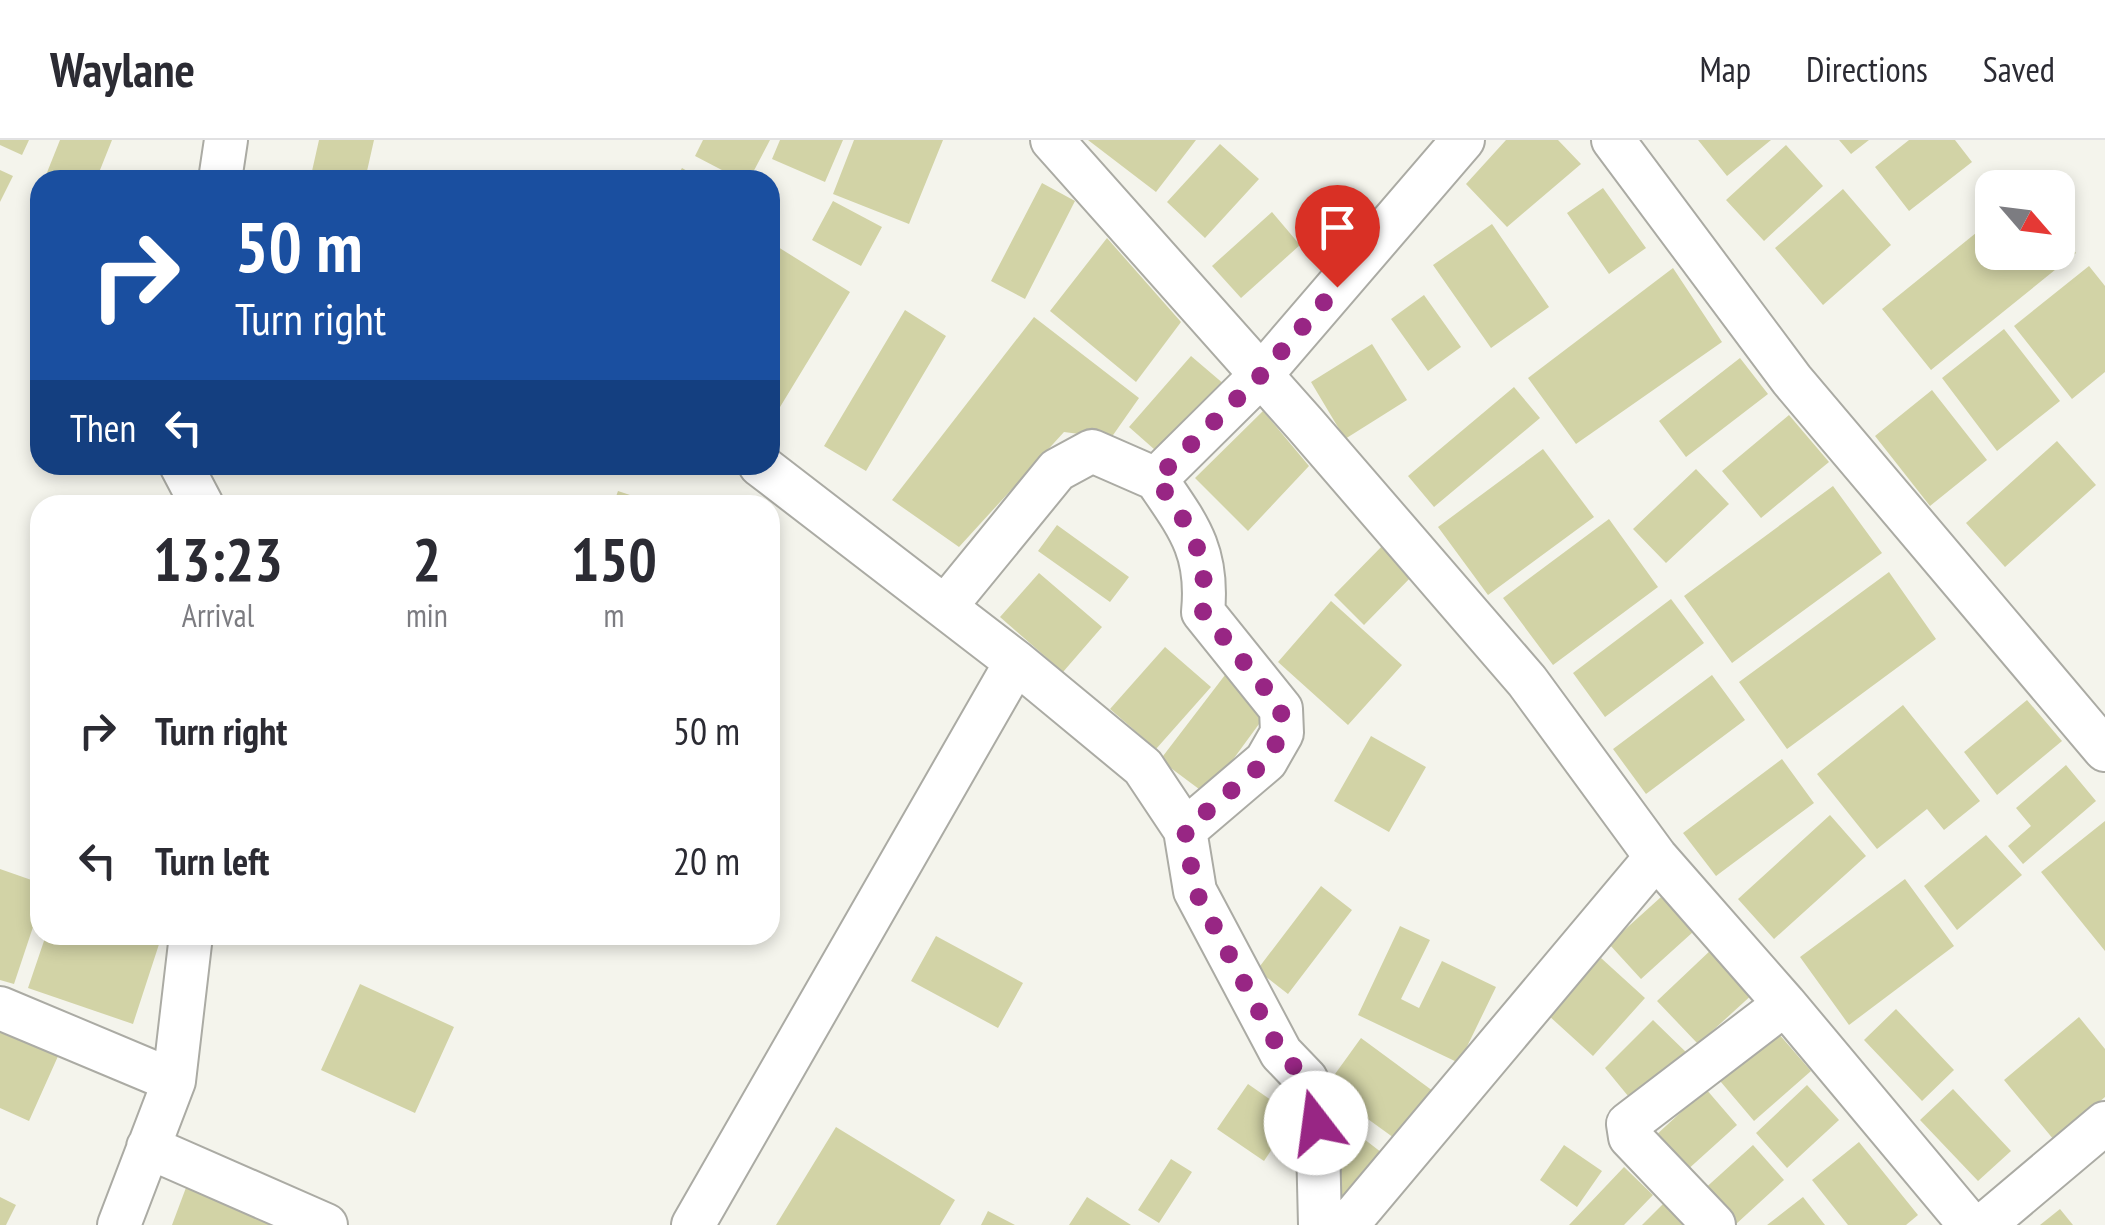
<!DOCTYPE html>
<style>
body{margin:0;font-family:"PT Sans Narrow",sans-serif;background:#f7f7f7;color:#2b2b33;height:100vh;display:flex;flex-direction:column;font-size:38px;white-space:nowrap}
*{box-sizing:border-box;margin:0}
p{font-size:32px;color:#7c7c81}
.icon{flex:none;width:55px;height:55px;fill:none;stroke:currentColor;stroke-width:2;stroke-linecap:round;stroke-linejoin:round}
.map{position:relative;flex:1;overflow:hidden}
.details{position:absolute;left:30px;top:355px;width:750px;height:450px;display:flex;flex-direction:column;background:#fff;border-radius:30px;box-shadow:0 5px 15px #0003}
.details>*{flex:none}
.banner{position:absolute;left:30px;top:30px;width:750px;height:305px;border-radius:30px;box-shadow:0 5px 15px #0003;background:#1a4fa0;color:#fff;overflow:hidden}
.needle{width:65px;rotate:118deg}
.buttons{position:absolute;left:1975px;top:30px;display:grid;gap:20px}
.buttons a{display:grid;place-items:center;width:100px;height:100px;border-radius:20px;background:#fff;box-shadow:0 5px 15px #0003;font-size:50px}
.pin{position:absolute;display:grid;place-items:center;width:85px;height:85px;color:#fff;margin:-102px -42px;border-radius:50% 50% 50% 0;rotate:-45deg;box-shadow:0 0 10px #0007}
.pin .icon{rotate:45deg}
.me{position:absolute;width:110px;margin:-55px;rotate:345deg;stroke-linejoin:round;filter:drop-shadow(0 0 8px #0008)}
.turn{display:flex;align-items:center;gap:35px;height:210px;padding:0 40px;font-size:45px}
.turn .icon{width:130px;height:130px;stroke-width:2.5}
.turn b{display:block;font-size:70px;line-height:85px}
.then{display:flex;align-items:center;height:95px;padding:0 40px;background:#0003;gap:20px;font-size:38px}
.eta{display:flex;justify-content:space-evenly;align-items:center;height:170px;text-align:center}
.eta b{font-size:60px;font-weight:800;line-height:70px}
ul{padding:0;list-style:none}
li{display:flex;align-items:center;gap:30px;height:130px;padding:0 40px}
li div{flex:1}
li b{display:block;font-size:38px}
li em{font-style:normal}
header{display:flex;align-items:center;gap:60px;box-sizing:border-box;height:140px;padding:0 50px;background:#fff;border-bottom:2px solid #e1e1e2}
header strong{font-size:48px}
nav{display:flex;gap:55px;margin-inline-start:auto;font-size:35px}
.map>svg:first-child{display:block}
.building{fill:#d2d3a6}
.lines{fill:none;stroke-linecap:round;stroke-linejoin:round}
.minor-casing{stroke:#ababa4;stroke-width:46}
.minor{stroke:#fff;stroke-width:42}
.route{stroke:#982684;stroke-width:18;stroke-dasharray:0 32.4}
</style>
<header>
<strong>Waylane</strong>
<nav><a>Map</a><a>Directions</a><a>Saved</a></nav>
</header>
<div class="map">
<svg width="2105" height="1085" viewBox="0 0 2105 1085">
<rect width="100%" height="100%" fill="#f4f4ec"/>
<path class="building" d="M 0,0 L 29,0 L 22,15 L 0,5 Z
M 60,0 L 112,0 L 96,40 L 44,40 Z
M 319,0 L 374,0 L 365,40 L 310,40 Z
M 703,0 L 770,0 L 749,40 L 741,40 L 695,16 Z
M 780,0 L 843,0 L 825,42 L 772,19 Z
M 854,0 L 943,0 L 909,84 L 833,54 Z
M 1088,0 L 1196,0 L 1156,52 Z
M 1506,0 L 1558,0 L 1581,24 L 1507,87 L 1466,44 Z
M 1698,0 L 1771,0 L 1727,36 Z
M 1839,0 L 1869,0 L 1851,14 Z
M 1909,0 L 1955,0 L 1972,22 L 1909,71 L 1875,27 Z
M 1220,4 L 1259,39 L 1205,98 L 1167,62 Z
M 1786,5 L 1823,46 L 1764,101 L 1726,60 Z
M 682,28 L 703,40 L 675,40 Z
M 0,30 L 13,36 L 0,62 Z
M 1042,43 L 1075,61 L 1025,159 L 991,141 Z
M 1603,48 L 1646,108 L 1609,134 L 1567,73 Z
M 1843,49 L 1891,105 L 1823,165 L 1775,108 Z
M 833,61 L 882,87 L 861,126 L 812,100 Z
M 1272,72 L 1300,105 L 1241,158 L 1212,126 Z
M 1992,80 L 1992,112 L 2058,112 L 2058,90 L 2076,113 L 1931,230 L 1882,169 Z
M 1492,84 L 1549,167 L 1491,208 L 1433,125 Z
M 1107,98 L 1181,182 L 1136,242 L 1050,171 Z
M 770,102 L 850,152 L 777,272 L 770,268 Z
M 2089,126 L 2105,146 L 2105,232 L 2072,259 L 2014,186 Z
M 1673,128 L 1722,202 L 1576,304 L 1528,238 Z
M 1424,155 L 1461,207 L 1428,231 L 1391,179 Z
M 905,170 L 946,196 L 866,331 L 824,306 Z
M 1034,177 L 1139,258 L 1111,298 L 1064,292 L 959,407 L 892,360 Z
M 2004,189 L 2060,261 L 1997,311 L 1942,238 Z
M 1372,204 L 1407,260 L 1345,299 L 1311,242 Z
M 1191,216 L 1225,245 L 1163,317 L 1129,287 Z
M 1740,218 L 1768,254 L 1686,317 L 1659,281 Z
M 1514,247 L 1540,278 L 1434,367 L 1408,336 Z
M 1932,250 L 1987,320 L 1930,366 L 1875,296 Z
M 1263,271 L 1309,326 L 1248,391 L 1195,338 Z
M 1789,275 L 1829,322 L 1761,378 L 1722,331 Z
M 2057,301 L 2096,345 L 2005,427 L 1966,383 Z
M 1543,309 L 1594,377 L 1488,455 L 1438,387 Z
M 1696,329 L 1729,364 L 1666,423 L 1633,389 Z
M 1833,346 L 1882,413 L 1732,523 L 1684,456 Z
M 618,351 L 657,364 L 657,365 L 613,365 Z
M 1609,379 L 1658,447 L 1553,525 L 1503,458 Z
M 1057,385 L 1129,437 L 1110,462 L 1038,411 Z
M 1389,399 L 1418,430 L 1364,485 L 1334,455 Z
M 1889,432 L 1936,499 L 1787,609 L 1739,542 Z
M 1039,433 L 1102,487 L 1063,532 L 1000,477 Z
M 1671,459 L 1704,503 L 1605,577 L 1573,533 Z
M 1331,461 L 1402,525 L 1348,585 L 1278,522 Z
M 1165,507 L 1211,547 L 1156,609 L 1110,569 Z
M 1225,535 L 1270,569 L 1207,655 L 1160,620 Z
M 1712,535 L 1745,580 L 1646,654 L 1613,609 Z
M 2027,560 L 2062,601 L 1997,655 L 1964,612 Z
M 1903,565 L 1980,661 L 1944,690 L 1927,669 L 1877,709 L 1817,634 Z
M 1371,596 L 1426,627 L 1389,692 L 1334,661 Z
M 1782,619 L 1814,663 L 1716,736 L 1683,693 Z
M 2066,625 L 2096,661 L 2023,724 L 2008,706 L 2031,686 L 2016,668 Z
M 1830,675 L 1866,716 L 1774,799 L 1738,759 Z
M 2105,681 L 2105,811 L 2041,732 Z
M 1986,695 L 2022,735 L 1957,790 L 1924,746 Z
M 0,729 L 40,743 L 40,766 L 14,844 L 0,840 Z
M 1905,739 L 1954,806 L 1849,885 L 1800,817 Z
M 1321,746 L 1352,770 L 1288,854 L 1257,830 Z
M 1661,757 L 1693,792 L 1641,839 L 1609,804 Z
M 1400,786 L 1430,800 L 1401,859 L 1419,868 L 1442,821 L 1496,847 L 1459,923 L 1358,875 Z
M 46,795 L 162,795 L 133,884 L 28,848 Z
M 936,796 L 1023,843 L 998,888 L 911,841 Z
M 1713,808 L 1755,852 L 1698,904 L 1657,861 Z
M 1601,818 L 1645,858 L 1593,916 L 1548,875 Z
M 360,844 L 454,887 L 415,973 L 321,930 Z
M 1896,869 L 1954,930 L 1922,961 L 1864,900 Z
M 2079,877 L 2105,909 L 2105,957 L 2054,1000 L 2004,940 Z
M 1653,880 L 1690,916 L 1633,962 L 1605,928 Z
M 1772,886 L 1811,931 L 1754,981 L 1715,935 Z
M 0,888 L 59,914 L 29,981 L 0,968 Z
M 1361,898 L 1437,954 L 1401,1003 L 1325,948 Z
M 1248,944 L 1294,976 L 1264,1021 L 1217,989 Z
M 1807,945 L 1839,980 L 1787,1028 L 1756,993 Z
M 1706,949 L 1737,985 L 1685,1032 L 1654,997 Z
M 1953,949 L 2011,1011 L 1978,1041 L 1920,980 Z
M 1346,985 L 1386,1016 L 1346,1066 L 1327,1036 Z
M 836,987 L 955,1060 L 940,1085 L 776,1085 Z
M 1859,1002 L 1918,1075 L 1906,1085 L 1848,1085 L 1812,1040 Z
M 1564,1005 L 1602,1031 L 1577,1067 L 1540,1040 Z
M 1753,1005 L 1784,1040 L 1735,1085 L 1730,1085 L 1701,1052 Z
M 1171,1019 L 1192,1032 L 1159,1083 L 1138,1070 Z
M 1624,1027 L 1653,1055 L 1624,1085 L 1569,1085 Z
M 187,1045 L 272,1075 L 268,1085 L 172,1085 Z
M 0,1057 L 16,1065 L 6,1085 L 0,1085 Z
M 1087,1057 L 1131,1085 L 1069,1085 Z
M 1803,1057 L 1825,1085 L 1767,1085 Z
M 1664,1063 L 1686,1085 L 1642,1085 Z
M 2060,1069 L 2073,1085 L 2040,1085 Z
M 988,1071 L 1015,1085 L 981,1085 Z"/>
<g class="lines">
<g class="minor-casing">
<path id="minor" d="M 1052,0 L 1304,283 L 1527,541 L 1656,717 L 1785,864 L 1970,1085
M 1613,0 L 1792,240 L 2105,610
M 220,40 L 226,0
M 181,325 L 202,365
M 760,325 L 1016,522 L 1143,627 L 1185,690 L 1195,751 L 1281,913 L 1306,939 L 1317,961 L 1320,1085
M 945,467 L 1057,330 L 1092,311 L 1156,339
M 1185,690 L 1266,621 L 1282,593 L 1281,569 L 1203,472 C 1209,411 1188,386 1156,339 L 1261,235 L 1463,0
M 0,868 L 174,941
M 148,1007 L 326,1085
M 119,1085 L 174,941 L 191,795
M 693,1085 L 1016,522
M 1347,1085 L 1656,717
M 1714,1085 L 1630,997 L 1628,984 L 1785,864
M 1984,1085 L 2105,983"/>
</g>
<use href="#minor" class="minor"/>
</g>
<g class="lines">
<path class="route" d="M 1316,983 L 1317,961 L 1306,939 L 1281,913 L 1195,750 L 1185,690 L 1266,621 L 1282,593 L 1281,568 L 1203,472 C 1209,411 1189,386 1156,339 L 1261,235 L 1337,147"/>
</g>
</svg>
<div class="buttons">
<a><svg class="needle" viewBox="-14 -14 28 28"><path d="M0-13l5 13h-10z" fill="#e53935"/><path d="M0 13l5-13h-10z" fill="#7c7c81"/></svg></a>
</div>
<div class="pin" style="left:1337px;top:147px;background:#d93025"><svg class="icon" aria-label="arrive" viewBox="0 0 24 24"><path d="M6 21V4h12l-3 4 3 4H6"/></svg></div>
<svg class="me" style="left:1316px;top:983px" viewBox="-20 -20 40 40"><circle r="19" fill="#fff"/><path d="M0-13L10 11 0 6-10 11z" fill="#982684"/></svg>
<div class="banner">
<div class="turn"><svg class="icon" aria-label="right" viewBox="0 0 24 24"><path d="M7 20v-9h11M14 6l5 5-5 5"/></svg><div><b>50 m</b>Turn right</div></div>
<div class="then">Then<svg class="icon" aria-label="left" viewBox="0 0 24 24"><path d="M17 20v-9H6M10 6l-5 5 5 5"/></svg></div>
</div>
<section class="details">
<div class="eta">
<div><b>13:23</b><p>Arrival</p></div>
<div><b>2</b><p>min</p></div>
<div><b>150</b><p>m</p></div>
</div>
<ul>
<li><svg class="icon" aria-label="right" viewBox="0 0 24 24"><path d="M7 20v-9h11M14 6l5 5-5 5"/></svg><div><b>Turn right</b></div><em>50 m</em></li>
<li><svg class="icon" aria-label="left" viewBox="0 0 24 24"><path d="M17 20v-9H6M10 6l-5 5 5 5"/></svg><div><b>Turn left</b></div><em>20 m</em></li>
</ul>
</section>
</div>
